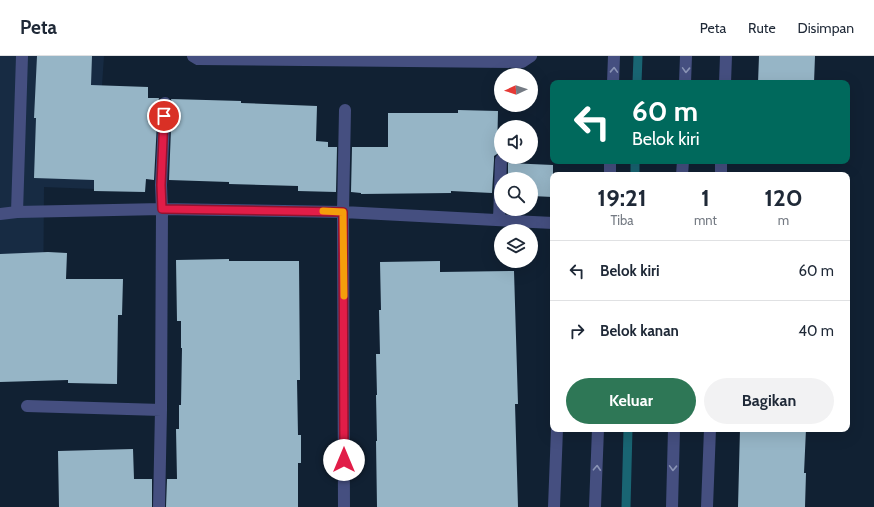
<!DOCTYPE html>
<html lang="id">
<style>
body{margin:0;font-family:Cabin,sans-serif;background:#f2f2f3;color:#1f2937;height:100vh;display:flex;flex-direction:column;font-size:15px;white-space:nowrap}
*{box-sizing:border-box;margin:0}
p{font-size:13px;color:#747a83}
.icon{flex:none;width:22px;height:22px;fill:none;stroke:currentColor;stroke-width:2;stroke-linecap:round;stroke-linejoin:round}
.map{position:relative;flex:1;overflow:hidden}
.sheet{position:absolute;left:550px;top:116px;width:300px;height:260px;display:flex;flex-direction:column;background:#fff;border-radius:8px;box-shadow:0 4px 16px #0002}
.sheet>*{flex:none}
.hud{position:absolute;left:550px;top:24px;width:300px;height:84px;border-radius:8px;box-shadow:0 4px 16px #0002;background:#00695c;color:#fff;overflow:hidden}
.needle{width:26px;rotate:267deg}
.buttons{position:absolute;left:494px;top:12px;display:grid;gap:8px}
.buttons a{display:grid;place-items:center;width:44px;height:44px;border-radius:50%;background:#fff;box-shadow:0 4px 16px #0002;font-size:20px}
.pin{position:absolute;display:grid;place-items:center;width:34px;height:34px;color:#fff;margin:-17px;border:2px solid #fff;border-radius:50%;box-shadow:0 1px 4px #0007}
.me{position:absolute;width:44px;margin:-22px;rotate:0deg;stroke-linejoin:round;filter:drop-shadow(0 0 3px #0008)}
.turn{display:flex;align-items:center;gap:14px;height:84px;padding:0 16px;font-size:18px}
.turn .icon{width:52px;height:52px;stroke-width:2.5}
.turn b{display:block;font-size:28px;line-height:34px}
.eta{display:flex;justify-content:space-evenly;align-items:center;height:68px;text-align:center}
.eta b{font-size:24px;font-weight:800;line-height:28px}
.action{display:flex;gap:8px;margin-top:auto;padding:8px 16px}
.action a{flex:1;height:46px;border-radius:24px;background:#2e7756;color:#fff;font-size:16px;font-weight:800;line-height:46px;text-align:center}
.action a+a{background:#f2f2f3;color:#1f2937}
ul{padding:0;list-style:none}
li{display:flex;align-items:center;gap:12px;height:60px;padding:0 16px;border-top:1px solid #e0e1e3}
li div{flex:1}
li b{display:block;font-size:15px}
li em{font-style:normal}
header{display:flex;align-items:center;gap:24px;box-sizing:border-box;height:56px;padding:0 20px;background:#fff;border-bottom:1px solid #e0e1e3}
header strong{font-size:19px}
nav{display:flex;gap:22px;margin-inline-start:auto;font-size:14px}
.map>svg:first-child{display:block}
.built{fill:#172b43}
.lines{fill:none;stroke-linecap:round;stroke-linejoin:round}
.stream{stroke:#196573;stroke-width:9}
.building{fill:#96b5c6}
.minor{stroke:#454f80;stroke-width:12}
.oneway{stroke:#8a94b5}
.route-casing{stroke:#92132f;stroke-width:10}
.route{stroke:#e11d48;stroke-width:7}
.slow{stroke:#f59e0b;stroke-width:7}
</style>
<header>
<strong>Peta</strong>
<nav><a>Peta</a><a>Rute</a><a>Disimpan</a></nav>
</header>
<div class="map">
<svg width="874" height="451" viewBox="0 0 874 451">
<rect width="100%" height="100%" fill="#112133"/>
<path class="built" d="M 0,0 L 104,0 L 95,133 L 44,131 L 43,263 L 0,266 Z"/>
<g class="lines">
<path class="stream" d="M 637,27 L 638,0
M 635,119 L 635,105
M 626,451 L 628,373"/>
</g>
<path class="building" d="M 37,0 L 92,0 L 91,29 L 148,31 L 148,42 L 159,42 L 158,47 L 154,124 L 146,123 L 145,136 L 94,135 L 94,124 L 34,122 L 36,62 L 34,62 Z
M 759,0 L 815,0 L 814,27 L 758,27 Z
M 171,43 L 241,45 L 241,47 L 317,50 L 316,85 L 328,86 L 328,91 L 337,91 L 336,136 L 298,135 L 298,130 L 229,128 L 229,126 L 169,124 L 172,47 Z
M 458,54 L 498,55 L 497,98 L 494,100 L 494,104 L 492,137 L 451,135 L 451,137 L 361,138 L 361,137 L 351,136 L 352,91 L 388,91 L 388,57 L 458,57 Z
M 508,107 L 553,109 L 553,141 L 531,140 L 531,123 L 508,123 Z
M 48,196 L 67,197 L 66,223 L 123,223 L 122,259 L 118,259 L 117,328 L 68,327 L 68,324 L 0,326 L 0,198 Z
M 229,203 L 229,205 L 299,205 L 300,324 L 297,324 L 298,379 L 301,379 L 301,407 L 298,407 L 298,451 L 166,451 L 167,423 L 177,423 L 176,373 L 179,373 L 179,349 L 181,349 L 182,292 L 181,292 L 181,265 L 177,265 L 176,204 Z
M 440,205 L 440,216 L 514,215 L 518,348 L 515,348 L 518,451 L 377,451 L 376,385 L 377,385 L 376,339 L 377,339 L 376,298 L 380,298 L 379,254 L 381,254 L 380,206 Z
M 740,373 L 806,373 L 804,417 L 806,417 L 805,451 L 738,451 Z
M 133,393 L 134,423 L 152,423 L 152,451 L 59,451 L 58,395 Z"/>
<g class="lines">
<path class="minor" d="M 193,0 L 198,3 L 522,6 L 531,0
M 613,27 L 614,0
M 685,27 L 686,0
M 725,27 L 726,0
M 610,119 L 610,105
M 682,119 L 683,105
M 721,119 L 721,105
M 17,156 L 22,0
M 0,158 L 17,156 L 162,153 L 343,156 L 553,167
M 499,164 L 501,104
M 27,350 L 161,354
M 159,451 L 161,354 L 162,153 L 161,129 L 165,47
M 344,451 L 343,156 L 345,54
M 554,451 L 557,373
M 595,451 L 598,373
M 672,451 L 674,373
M 707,451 L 710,373"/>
</g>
<defs><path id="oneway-chevron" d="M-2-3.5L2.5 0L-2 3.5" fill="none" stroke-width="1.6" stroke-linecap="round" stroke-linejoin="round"/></defs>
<g class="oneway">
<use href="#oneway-chevron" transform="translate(614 14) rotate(-88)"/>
<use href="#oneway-chevron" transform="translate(686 14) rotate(92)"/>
<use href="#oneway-chevron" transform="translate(597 412) rotate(-87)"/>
<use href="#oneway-chevron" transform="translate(673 412) rotate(92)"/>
</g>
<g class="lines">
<g class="route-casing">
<path id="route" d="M 164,60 L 161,129 L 162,153 L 343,156 L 344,404"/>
</g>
<use href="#route" class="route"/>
<path class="slow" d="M 323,155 L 343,156 L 344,240"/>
</g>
</svg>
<div class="buttons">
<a><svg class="needle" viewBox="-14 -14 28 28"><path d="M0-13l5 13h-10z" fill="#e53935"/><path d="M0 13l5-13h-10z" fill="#747a83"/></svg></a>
<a><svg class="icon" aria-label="sound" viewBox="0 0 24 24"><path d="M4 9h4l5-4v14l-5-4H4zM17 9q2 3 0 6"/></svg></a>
<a><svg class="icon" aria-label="search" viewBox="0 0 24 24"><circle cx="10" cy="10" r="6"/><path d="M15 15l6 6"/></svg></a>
<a><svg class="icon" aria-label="layers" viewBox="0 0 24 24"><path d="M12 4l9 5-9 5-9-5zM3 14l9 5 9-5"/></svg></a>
</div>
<div class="pin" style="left:164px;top:60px;background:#d93025"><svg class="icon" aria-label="arrive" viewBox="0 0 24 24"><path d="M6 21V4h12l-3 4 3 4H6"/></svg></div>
<svg class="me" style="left:344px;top:404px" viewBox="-20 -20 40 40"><circle r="19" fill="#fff"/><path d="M0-13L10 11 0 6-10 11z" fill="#e11d48"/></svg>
<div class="hud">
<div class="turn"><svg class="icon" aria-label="left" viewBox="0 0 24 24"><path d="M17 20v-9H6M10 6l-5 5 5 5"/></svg><div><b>60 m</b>Belok kiri</div></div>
</div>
<section class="sheet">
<div class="eta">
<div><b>19:21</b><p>Tiba</p></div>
<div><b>1</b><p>mnt</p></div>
<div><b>120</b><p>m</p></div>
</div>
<ul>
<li><svg class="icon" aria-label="left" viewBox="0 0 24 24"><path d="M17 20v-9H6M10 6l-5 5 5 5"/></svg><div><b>Belok kiri</b></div><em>60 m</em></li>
<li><svg class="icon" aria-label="right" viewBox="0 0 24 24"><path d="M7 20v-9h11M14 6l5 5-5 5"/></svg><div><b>Belok kanan</b></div><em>40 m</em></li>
</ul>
<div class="action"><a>Keluar</a><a>Bagikan</a></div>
</section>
</div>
